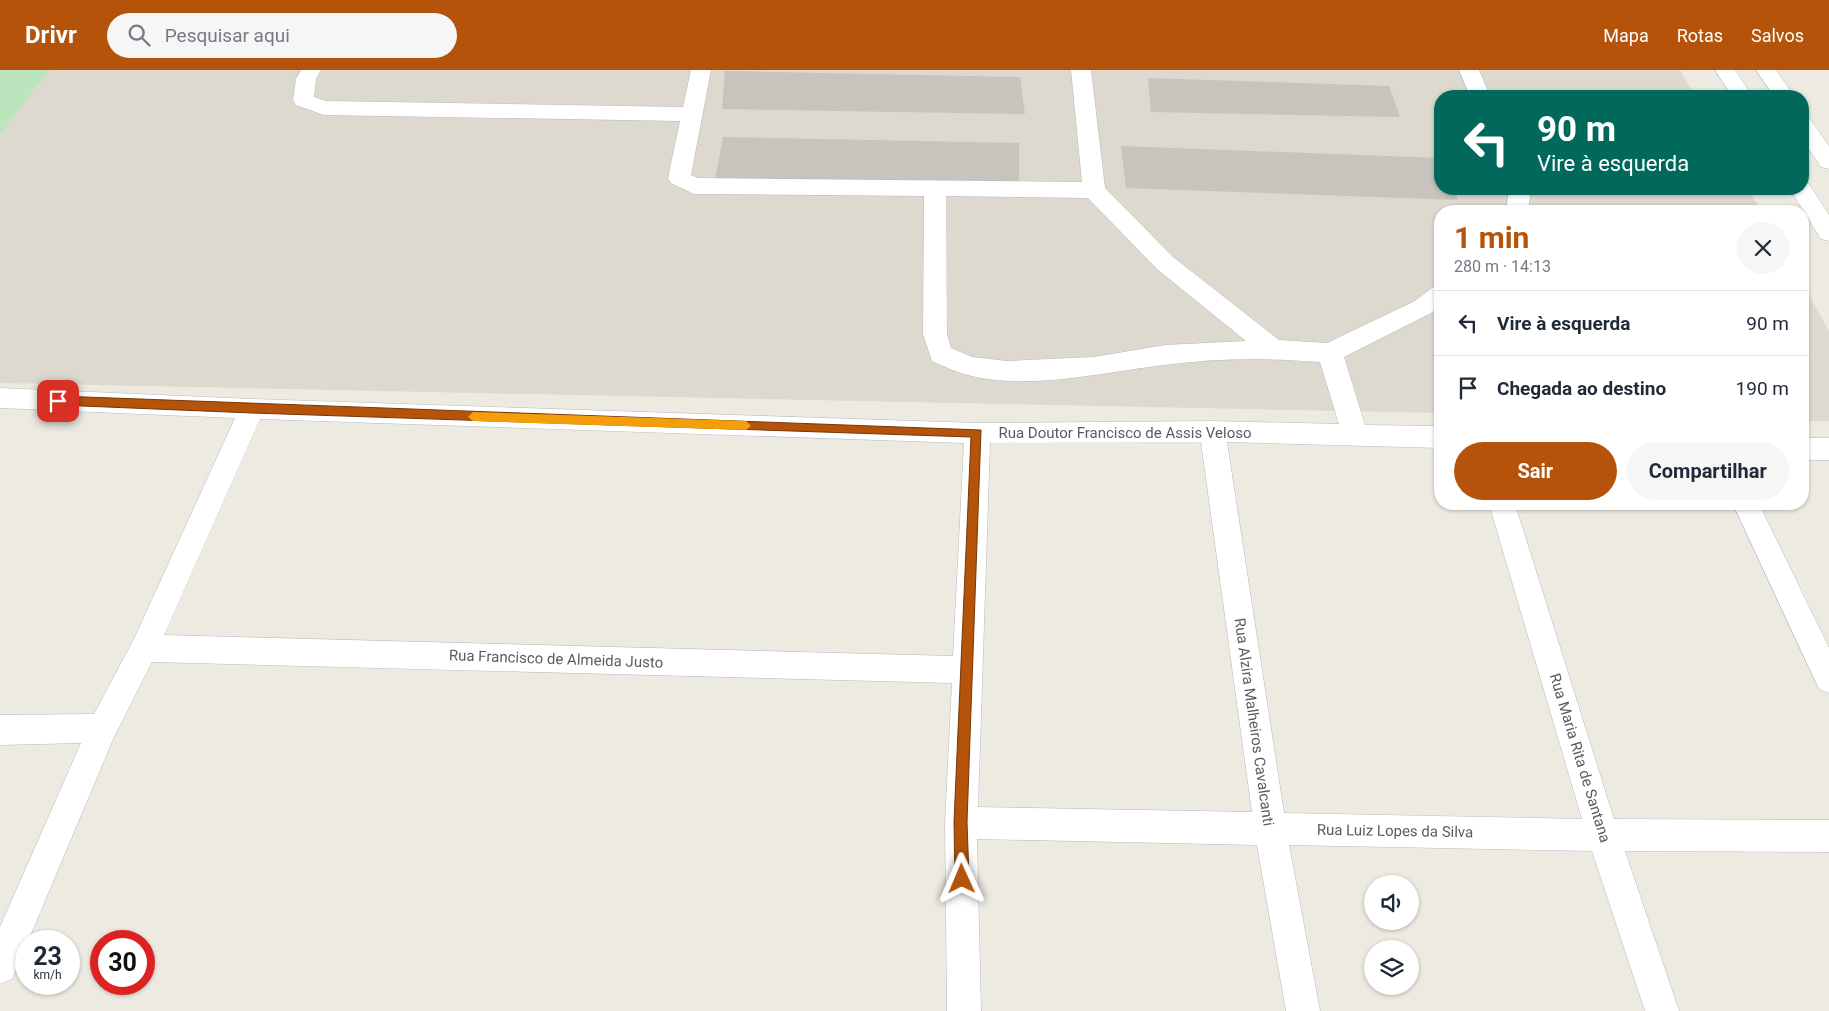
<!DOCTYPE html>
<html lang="pt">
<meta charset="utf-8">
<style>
body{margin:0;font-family:Roboto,sans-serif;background:#f6f6f7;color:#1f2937;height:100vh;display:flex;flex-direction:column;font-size:19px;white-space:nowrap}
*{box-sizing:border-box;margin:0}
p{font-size:16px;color:#747a83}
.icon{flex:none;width:28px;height:28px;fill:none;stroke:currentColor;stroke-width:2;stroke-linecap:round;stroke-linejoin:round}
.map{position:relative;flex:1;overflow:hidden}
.side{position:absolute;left:1434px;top:135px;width:375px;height:305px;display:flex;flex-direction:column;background:#fff;border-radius:20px;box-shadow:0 1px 4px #0004}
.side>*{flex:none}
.guide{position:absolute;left:1434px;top:20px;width:375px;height:105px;border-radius:20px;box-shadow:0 1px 4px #0004;background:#00695c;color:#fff;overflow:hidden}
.buttons{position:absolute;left:1364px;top:805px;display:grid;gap:10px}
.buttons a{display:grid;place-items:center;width:55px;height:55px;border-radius:50%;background:#fff;box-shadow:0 1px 4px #0004;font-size:25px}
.speed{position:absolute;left:15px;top:860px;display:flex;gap:10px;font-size:25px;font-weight:700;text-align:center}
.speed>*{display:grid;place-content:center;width:65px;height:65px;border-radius:50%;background:#fff;box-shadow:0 1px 4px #0004;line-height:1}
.speed small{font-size:12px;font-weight:400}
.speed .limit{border:8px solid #d22;background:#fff;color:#111}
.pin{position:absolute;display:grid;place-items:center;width:42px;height:42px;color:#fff;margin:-21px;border-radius:10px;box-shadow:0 2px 8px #0006}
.me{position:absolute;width:55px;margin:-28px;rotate:359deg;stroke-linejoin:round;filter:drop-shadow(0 0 4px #0008)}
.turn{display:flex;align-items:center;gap:18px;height:105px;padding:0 20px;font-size:22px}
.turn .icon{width:65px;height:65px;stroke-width:2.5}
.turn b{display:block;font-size:35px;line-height:42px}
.round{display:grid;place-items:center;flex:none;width:52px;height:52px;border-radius:26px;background:#f6f6f7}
.overview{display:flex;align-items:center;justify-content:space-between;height:85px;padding:0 20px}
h1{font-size:30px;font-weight:700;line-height:38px;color:#b45309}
.button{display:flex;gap:10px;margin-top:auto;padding:10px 20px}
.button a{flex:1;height:58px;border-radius:30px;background:#b45309;color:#fff;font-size:20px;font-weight:700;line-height:58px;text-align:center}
.button a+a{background:#f6f6f7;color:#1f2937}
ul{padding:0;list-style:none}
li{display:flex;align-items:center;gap:15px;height:65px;padding:0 20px;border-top:1px solid #e0e1e3}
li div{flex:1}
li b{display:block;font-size:19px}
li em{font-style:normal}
header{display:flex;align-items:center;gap:30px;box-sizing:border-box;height:70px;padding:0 25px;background:#b45309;color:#fff}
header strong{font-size:24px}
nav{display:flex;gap:28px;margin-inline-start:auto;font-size:18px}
.search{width:350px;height:45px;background:#f6f6f7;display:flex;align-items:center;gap:12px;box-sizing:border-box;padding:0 18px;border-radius:28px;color:#747a83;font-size:19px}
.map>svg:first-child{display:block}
.education{fill:#ddd9cf}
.green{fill:#bde5bd}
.building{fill:#c7c4be}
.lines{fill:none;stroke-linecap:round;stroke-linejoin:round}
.minor-casing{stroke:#b6b9be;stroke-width:1}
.minor{fill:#fff;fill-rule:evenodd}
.route{fill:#b45309;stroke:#753606}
.slow{fill:#f59e0b}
.labels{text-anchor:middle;stroke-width:5;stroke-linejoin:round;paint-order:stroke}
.street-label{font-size:15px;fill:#595d62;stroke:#fff}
</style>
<header>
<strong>Drivr</strong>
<div class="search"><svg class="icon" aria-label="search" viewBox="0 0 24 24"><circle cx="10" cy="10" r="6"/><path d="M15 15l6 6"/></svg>Pesquisar aqui</div>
<nav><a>Mapa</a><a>Rotas</a><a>Salvos</a></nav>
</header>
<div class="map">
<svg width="1829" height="941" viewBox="0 0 1829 941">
<rect width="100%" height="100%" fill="#edeae1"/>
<path class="education" d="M 50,0 L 1680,0 L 1695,26 L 1440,26 L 1440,119 L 1748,119 L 1761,141 L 1440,141 L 1440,343 L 0,313 L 0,65 Z
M 1803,214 L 1829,261 L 1829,351 L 1803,351 Z"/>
<path class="green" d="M 0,0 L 50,0 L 0,65 Z"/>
<path class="building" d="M 725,1 L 1020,7 L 1025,44 L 722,39 Z
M 1148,8 L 1389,16 L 1400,47 L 1151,42 Z
M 723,67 L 1019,73 L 1019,118 L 714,114 Z
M 1121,76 L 1440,88 L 1440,119 L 1454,119 L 1458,130 L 1126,118 Z"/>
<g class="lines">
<g class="minor-casing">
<path id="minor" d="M 301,0 L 321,0 L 316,9 L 314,27 L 326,31 L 683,37 L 691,0 L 711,0 L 691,105 L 698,108 L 1082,112 L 1071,0 L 1091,0 L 1105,118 L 1173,187 L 1279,270 L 1327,273 L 1415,231 L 1432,218 L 1440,215 L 1440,237 L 1431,243 L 1344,287 L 1365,355 L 1440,356 L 1440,378 L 1227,372 L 1284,743 L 1582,749 L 1489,434 L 1515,434 L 1614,749 L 1829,750 L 1829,782 L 1625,781 L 1679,941 L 1645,941 L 1592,781 L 1289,775 L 1320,941 L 1286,941 L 1257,775 L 977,769 L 981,941 L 947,941 L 945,753 L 952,613 L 152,592 L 114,667 L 12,909 L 0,914 L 0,857 L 81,673 L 0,675 L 0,645 L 94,644 L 134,569 L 235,348 L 0,338 L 0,318 L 252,329 L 977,353 L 1212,351 L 1339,354 L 1320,292 C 1269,288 1216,288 1164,295 C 1104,302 1027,321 968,305 C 955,302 944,296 932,291 L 923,264 L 924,126 L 694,124 L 671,113 L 668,108 L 680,51 L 324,45 L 296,35 L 293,30 L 296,9 ZM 946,126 L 1088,128 L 1157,199 L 1246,271 L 1165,275 L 1094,287 L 1007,291 L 972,287 L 951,278 L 947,264 ZM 260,349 L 964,373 L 953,586 L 164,565 ZM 1201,372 L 1252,742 L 978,737 L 990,373 Z
M 1459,0 L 1479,0 L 1490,26 L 1470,26 Z
M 1715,0 L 1735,0 L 1752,26 L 1732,26 Z
M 1756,0 L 1776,0 L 1794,26 L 1774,26 Z
M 1802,46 L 1809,48 L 1829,76 L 1829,99 L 1821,97 L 1802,69 Z
M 1802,112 L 1809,114 L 1829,145 L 1829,171 L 1821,169 L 1790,119 L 1802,119 Z
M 1509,119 L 1531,119 L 1528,141 L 1506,141 Z
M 1802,368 L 1829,368 L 1829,390 L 1802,390 Z
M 1733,434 L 1759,434 L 1829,578 L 1829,623 L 1819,619 Z"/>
</g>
<use href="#minor" class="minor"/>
</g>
<path class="route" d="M 58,326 L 981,360 L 967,752 L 969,809 L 967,814 L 962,816 L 957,814 L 955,809 L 954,752 L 971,367 L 252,343 L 58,335 L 53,331 Z"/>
<path class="slow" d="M 473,342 L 746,351 L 751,356 L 746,360 L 473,351 L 468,347 Z"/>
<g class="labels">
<g class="street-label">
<text x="1125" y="368">Rua Doutor Francisco de Assis Veloso</text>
<text transform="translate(556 589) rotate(2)" y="5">Rua Francisco de Almeida Justo</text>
<text transform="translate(1254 652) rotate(82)" y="5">Rua Alzira Malheiros Cavalcanti</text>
<text transform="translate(1580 688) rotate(73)" y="5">Rua Maria Rita de Santana</text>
<text transform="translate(1395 761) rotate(1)" y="5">Rua Luiz Lopes da Silva</text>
</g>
</g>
</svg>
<div class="buttons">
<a><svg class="icon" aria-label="sound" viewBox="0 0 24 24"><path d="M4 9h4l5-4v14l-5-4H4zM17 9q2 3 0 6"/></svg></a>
<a><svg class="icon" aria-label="layers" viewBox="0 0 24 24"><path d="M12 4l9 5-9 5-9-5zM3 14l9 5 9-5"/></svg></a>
</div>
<div class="speed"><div>23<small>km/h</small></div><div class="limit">30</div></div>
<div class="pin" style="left:58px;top:331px;background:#d93025"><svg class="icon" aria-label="arrive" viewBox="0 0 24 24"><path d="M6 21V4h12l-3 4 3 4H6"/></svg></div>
<svg class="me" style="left:962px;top:809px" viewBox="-20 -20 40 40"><path d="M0-17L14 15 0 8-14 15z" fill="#b45309" stroke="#fff" stroke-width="4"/></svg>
<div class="guide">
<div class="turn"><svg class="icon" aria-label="left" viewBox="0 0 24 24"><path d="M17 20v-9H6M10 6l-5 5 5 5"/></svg><div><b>90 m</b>Vire à esquerda</div></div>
</div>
<section class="side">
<div class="overview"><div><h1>1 min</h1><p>280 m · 14:13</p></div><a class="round"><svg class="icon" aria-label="close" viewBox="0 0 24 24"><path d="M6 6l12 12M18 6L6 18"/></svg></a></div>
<ul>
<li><svg class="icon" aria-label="left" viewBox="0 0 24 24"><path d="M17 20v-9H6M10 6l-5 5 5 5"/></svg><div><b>Vire à esquerda</b></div><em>90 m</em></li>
<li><svg class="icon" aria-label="arrive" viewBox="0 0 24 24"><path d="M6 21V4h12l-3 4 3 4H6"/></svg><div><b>Chegada ao destino</b></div><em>190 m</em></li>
</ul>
<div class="button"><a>Sair</a><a>Compartilhar</a></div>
</section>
</div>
